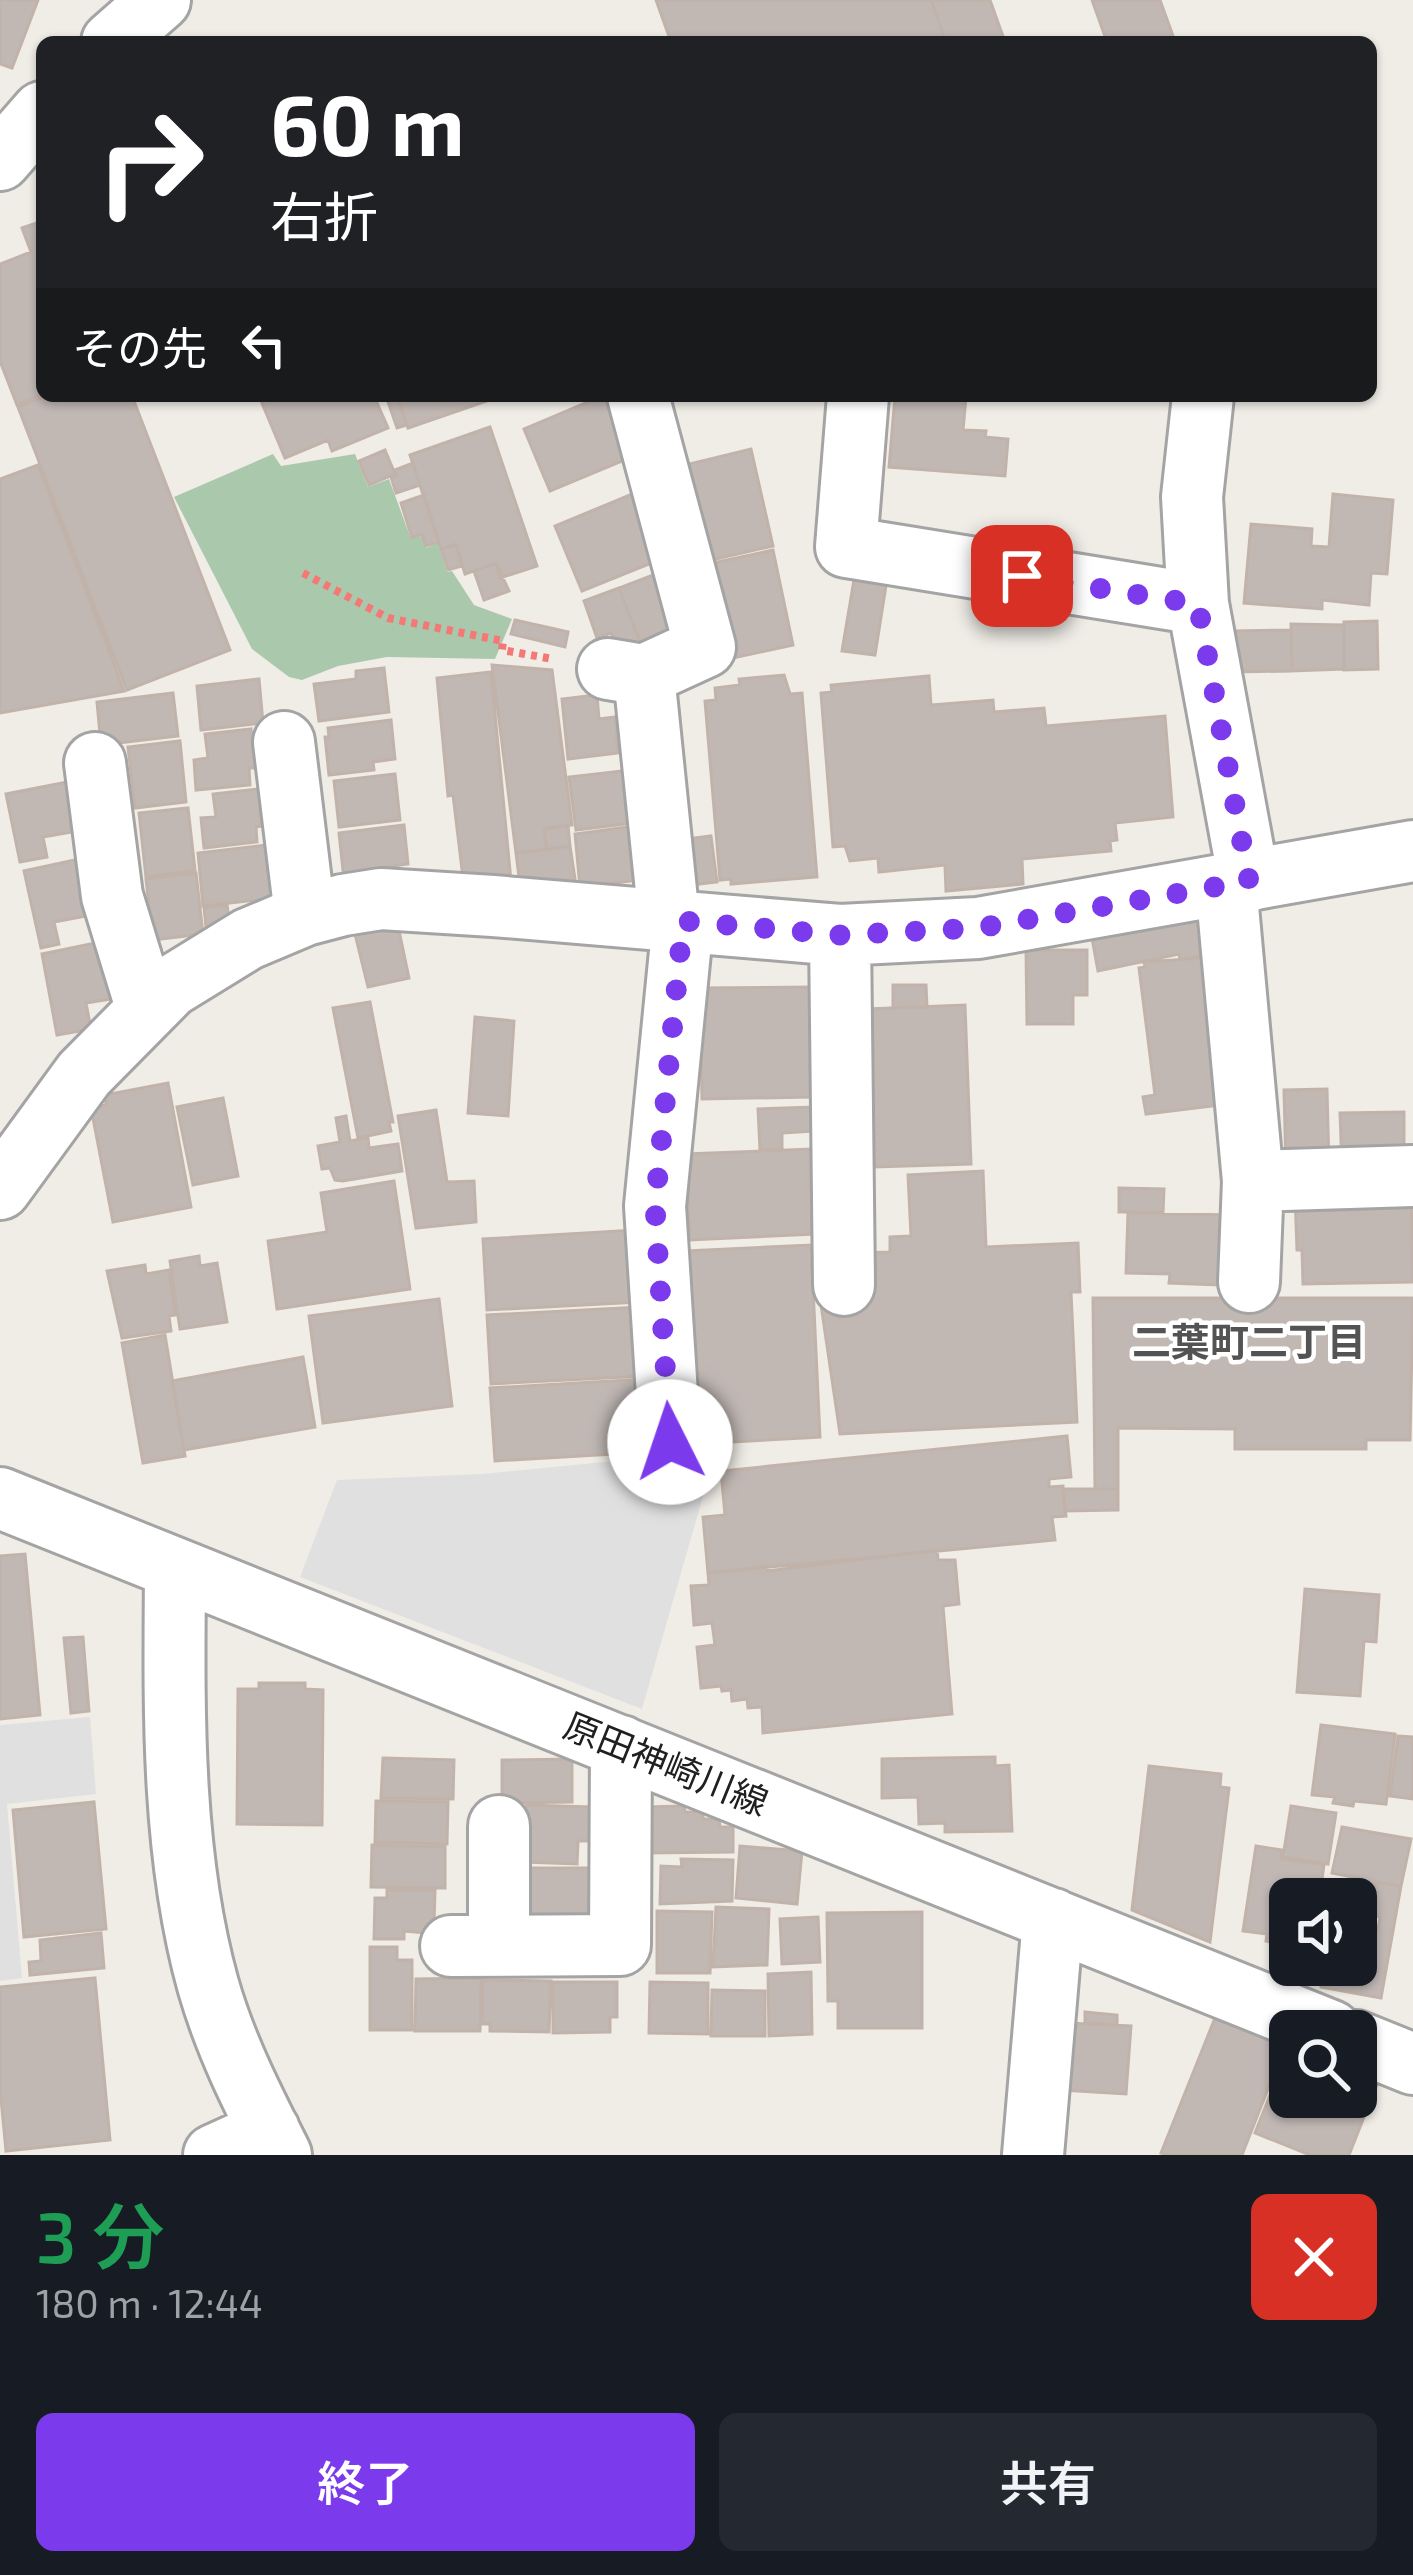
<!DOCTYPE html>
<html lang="ja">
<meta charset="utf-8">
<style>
body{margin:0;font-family:"Exo 2","Noto Sans JP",sans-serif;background:#242831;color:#f1f3f6;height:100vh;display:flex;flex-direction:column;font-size:45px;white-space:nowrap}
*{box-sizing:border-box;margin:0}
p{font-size:39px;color:#9ea1a6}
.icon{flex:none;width:66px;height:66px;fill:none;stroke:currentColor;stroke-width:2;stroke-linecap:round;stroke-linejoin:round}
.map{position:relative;height:2155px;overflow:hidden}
.drawer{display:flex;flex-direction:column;background:#171b24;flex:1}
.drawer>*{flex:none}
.banner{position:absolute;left:36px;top:36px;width:1341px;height:366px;border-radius:18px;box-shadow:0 3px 9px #0004;background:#202124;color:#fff;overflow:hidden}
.fabs{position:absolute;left:1269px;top:1878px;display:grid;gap:24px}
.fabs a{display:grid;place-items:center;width:108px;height:108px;border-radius:18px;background:#171b24;box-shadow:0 3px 9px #0004;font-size:60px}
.pin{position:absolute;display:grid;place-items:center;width:102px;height:102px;color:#fff;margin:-51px;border-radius:24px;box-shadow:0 6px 18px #0006}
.me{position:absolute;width:132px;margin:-66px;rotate:356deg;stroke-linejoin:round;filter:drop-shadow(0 0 9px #0008)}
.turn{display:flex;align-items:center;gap:42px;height:252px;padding:0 36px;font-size:54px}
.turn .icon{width:156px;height:156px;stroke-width:2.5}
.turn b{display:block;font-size:84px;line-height:102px}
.then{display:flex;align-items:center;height:114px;padding:0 36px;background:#0003;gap:24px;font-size:45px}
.round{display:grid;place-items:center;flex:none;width:126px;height:126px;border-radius:18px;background:#242831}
.overview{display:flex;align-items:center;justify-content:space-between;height:204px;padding:0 36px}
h1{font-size:72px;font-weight:600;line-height:90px;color:#1e9e55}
.primary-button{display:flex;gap:24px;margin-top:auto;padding:24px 36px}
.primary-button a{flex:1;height:138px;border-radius:18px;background:#7c3aed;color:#fff;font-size:48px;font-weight:600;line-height:138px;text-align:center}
.primary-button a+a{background:#242831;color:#f1f3f6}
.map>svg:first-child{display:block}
.cemetery{fill:#aac8ac}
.parking{fill:#e0e0e0}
.building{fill:#c1b8b4;stroke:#c2b3aa;stroke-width:3}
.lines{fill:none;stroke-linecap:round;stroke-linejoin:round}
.minor-casing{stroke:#a4a4a4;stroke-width:66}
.path{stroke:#f47875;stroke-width:8;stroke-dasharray:6 6;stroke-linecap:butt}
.minor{stroke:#fff;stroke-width:60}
.route{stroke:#7c3aed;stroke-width:21;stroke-dasharray:0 37.8}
.labels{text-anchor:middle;stroke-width:9;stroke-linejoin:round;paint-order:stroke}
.street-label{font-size:36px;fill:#202020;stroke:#fff}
.neighbourhood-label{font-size:39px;font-weight:bold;fill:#535353;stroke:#fff}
</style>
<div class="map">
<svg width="1413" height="2155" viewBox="0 0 1413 2155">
<rect width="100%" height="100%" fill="#f0ede7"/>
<path class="cemetery" d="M 273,454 L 281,466 L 355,454 L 368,487 L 389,479 L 411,539 L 422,536 L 426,548 L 438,543 L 447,572 L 452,571 L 474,605 L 512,619 L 495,659 L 387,657 L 338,666 L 302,680 L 289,677 L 252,649 L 174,497 Z"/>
<path class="parking" d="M 716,1451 L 642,1709 L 300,1577 L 337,1480 L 482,1474 Z
M 90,1717 L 96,1794 L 7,1804 L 22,1978 L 0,1981 L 0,1725 Z"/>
<path class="building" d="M 0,0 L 38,0 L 12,68 L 0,64 Z
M 656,0 L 931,0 L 946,42 L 671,42 Z
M 931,0 L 990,0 L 1005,42 L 946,42 Z
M 1092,0 L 1160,0 L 1173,36 L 1158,42 L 1107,42 Z
M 42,221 L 42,395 L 17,405 L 0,361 L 0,264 L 31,252 L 22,228 Z
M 46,396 L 132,396 L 230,650 L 127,690 L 18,407 Z
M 259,396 L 374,396 L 388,428 L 332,451 L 328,440 L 285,458 Z
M 386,396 L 397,396 L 407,425 L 397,428 Z
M 397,396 L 501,396 L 408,428 Z
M 602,396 L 615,396 L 639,454 L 550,491 L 524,429 Z
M 895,396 L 966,397 L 963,430 L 986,431 L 985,437 L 1008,439 L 1005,476 L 889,467 Z
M 490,427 L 537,566 L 500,578 L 496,563 L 465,574 L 456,544 L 441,549 L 410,455 Z
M 751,449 L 773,546 L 703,562 L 681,466 Z
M 385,450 L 395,474 L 369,485 L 359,461 Z
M 413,463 L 420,485 L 396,493 L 391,477 L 396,475 L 395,470 Z
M 38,465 L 124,691 L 0,713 L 0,479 Z
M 642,490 L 669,556 L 582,591 L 555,526 Z
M 1333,494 L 1393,500 L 1387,574 L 1371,573 L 1369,605 L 1322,600 L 1322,609 L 1244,603 L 1251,524 L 1312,529 L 1311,546 L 1329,547 Z
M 424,495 L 439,542 L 426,546 L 422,534 L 412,538 L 401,503 Z
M 456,544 L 462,566 L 448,570 L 441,549 Z
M 773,550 L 793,645 L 724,660 L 704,565 Z
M 496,563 L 509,591 L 484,600 L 474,571 Z
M 856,568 L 888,573 L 875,655 L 842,651 Z
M 666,570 L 690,637 L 645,655 L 619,588 Z
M 619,588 L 644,652 L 621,661 L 611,633 L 597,638 L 584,601 Z
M 515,620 L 568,632 L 565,647 L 511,634 Z
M 1377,621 L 1378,669 L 1344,670 L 1344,622 Z
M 1291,624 L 1344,625 L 1344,669 L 1292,671 Z
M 1291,630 L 1292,671 L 1235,672 L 1234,631 Z
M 492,665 L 552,670 L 572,825 L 544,829 L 547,850 L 516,853 Z
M 384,668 L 389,712 L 319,721 L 314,684 L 356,679 L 356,671 Z
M 491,672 L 511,881 L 464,886 L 453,795 L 448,796 L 437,678 Z
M 784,675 L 790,694 L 802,693 L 817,877 L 731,884 L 731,879 L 720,880 L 705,701 L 716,700 L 715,688 L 740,685 L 739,679 Z
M 929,676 L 931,705 L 993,700 L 994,712 L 1044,708 L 1046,726 L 1165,716 L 1173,817 L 1115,823 L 1117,840 L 1110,841 L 1111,851 L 1022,859 L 1023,884 L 946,891 L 945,865 L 879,872 L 878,858 L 850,861 L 845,846 L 833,847 L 821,693 L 832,692 L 831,685 Z
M 259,679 L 263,723 L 201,730 L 197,686 Z
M 173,693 L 178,736 L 101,745 L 97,702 Z
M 597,695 L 599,719 L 615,717 L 618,753 L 568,759 L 562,699 Z
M 391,720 L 395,759 L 373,762 L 374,770 L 329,775 L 325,737 L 329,737 L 328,728 Z
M 251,729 L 255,768 L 249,768 L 250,785 L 196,790 L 194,760 L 208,758 L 205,734 Z
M 180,741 L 186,802 L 135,808 L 128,747 Z
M 623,771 L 626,795 L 638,793 L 641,822 L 576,830 L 569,777 Z
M 395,774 L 400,820 L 339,827 L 334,781 Z
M 67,782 L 77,831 L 43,837 L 47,857 L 20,862 L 6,794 Z
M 258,789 L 262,826 L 256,827 L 257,842 L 204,848 L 201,818 L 216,817 L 213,794 Z
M 188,808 L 195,870 L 146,877 L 139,813 Z
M 404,825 L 408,864 L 386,867 L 387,875 L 344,880 L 339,833 Z
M 568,825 L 570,846 L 547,850 L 544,829 Z
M 642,825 L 648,879 L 580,887 L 575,834 Z
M 711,836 L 717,882 L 691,885 L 686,839 Z
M 268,845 L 274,898 L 203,906 L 198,853 Z
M 570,846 L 577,892 L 520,885 L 516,853 Z
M 79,859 L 91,915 L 54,922 L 59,944 L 41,948 L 24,871 Z
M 196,873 L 203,934 L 153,940 L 146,879 Z
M 227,905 L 230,924 L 206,927 L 204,907 Z
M 1209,909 L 1218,952 L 1180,960 L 1179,954 L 1098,971 L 1091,933 Z
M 397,921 L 409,978 L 368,987 L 354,930 Z
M 100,942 L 111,999 L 86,1003 L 91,1029 L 57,1035 L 42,954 Z
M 1026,950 L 1087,950 L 1087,995 L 1073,995 L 1073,1024 L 1027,1024 Z
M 1219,957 L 1237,1103 L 1146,1114 L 1143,1097 L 1155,1095 L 1139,968 L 1145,967 L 1144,962 Z
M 893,985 L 926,985 L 927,1007 L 893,1008 Z
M 811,987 L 812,1097 L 702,1099 L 700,988 Z
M 370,1002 L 393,1122 L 389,1122 L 391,1131 L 358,1138 L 333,1008 Z
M 965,1005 L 971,1164 L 874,1167 L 867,1009 Z
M 475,1017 L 514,1021 L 508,1116 L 468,1113 Z
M 168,1083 L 191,1207 L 113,1222 L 91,1108 L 106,1105 L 105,1095 Z
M 1327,1089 L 1329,1167 L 1286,1169 L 1284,1090 Z
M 223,1098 L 238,1176 L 193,1185 L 177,1107 Z
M 814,1107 L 814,1131 L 782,1133 L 782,1149 L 760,1150 L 758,1109 Z
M 436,1110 L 447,1182 L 474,1181 L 476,1222 L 416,1228 L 398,1116 Z
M 1404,1112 L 1404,1167 L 1342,1168 L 1340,1113 Z
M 346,1116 L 350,1141 L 368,1138 L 369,1148 L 398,1144 L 402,1171 L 343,1181 L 335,1180 L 330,1168 L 322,1169 L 318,1146 L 340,1142 L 336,1118 Z
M 811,1149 L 815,1234 L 690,1240 L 686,1154 Z
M 983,1171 L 986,1247 L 1078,1243 L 1080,1292 L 1071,1292 L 1077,1422 L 840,1434 L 821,1305 L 862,1303 L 860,1253 L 890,1252 L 890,1237 L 911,1236 L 908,1175 Z
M 394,1181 L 410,1289 L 277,1309 L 268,1241 L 327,1232 L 321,1193 Z
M 1119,1188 L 1164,1189 L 1163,1212 L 1119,1212 Z
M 1411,1190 L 1413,1282 L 1303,1284 L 1302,1250 L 1297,1250 L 1295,1194 Z
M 1128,1213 L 1234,1215 L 1233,1275 L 1217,1275 L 1218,1285 L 1169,1283 L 1170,1274 L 1126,1273 Z
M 635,1230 L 639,1302 L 487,1310 L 483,1239 Z
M 811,1245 L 820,1437 L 696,1444 L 687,1251 Z
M 199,1256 L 200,1266 L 217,1263 L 227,1322 L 180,1329 L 170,1261 Z
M 145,1265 L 146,1274 L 169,1270 L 175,1315 L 169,1316 L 171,1331 L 122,1338 L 107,1271 Z
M 1093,1298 L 1413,1298 L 1410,1440 L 1366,1440 L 1366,1449 L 1235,1449 L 1235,1429 L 1118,1428 L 1118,1489 L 1095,1489 Z
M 439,1299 L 452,1406 L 323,1423 L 309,1316 Z
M 639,1307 L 644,1376 L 491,1384 L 487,1315 Z
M 165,1335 L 185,1456 L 143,1463 L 122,1343 Z
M 303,1357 L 315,1427 L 184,1450 L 172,1381 Z
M 644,1379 L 648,1452 L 495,1461 L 490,1388 Z
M 1067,1436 L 1071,1477 L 1049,1479 L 1049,1487 L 1063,1486 L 1066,1516 L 1052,1517 L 1055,1540 L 708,1573 L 703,1517 L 725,1515 L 721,1471 Z
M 1063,1489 L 1118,1489 L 1118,1510 L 1065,1511 Z
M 937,1550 L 938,1560 L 955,1560 L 959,1604 L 943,1606 L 952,1714 L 763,1733 L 762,1707 L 748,1708 L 747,1699 L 732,1701 L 731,1690 L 722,1691 L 721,1686 L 701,1688 L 697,1647 L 715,1645 L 712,1623 L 694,1625 L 691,1586 L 709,1585 L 708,1573 L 767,1566 L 767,1571 Z
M 25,1554 L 40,1715 L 0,1719 L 0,1556 Z
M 1305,1589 L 1379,1595 L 1376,1642 L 1364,1641 L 1360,1696 L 1297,1692 Z
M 83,1637 L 89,1711 L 71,1713 L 64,1638 Z
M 259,1683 L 305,1683 L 305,1689 L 323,1690 L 322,1825 L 237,1824 L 238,1689 L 259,1689 Z
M 1321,1725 L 1395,1734 L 1386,1804 L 1354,1801 L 1353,1806 L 1333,1803 L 1335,1797 L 1312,1795 Z
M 1398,1736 L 1413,1737 L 1413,1799 L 1390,1796 Z
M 995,1757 L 995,1766 L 1009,1765 L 1012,1831 L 945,1832 L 945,1823 L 919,1824 L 918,1797 L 882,1798 L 882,1759 Z
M 383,1758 L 454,1760 L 453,1799 L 381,1798 Z
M 572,1759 L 572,1802 L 502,1803 L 502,1760 Z
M 1149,1766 L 1221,1774 L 1220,1787 L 1229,1788 L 1210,1942 L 1132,1910 Z
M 376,1801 L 448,1802 L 447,1844 L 375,1842 Z
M 94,1802 L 106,1929 L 24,1937 L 13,1810 Z
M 526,1805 L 592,1807 L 591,1841 L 578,1841 L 577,1864 L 524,1862 Z
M 684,1806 L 685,1812 L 703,1812 L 703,1819 L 719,1819 L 720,1827 L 733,1827 L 733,1852 L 645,1853 L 645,1807 Z
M 1291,1806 L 1336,1813 L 1328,1864 L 1283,1857 Z
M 1342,1827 L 1411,1839 L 1401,1886 L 1376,1882 L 1371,1915 L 1356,1912 L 1363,1879 L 1332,1873 Z
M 372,1845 L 445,1847 L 445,1888 L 371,1887 Z
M 740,1846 L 802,1851 L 797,1904 L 736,1898 Z
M 1256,1846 L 1282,1850 L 1281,1859 L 1324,1865 L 1319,1899 L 1290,1899 L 1290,1946 L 1266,1941 L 1267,1934 L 1243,1931 Z
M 681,1859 L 733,1860 L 732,1901 L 660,1904 L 661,1866 L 682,1867 Z
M 526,1868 L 595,1868 L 594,1901 L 588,1902 L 588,1917 L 526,1918 Z
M 1376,1882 L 1401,1886 L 1381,1998 L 1321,1987 L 1325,1965 L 1356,1965 L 1356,1934 L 1360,1934 L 1361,1925 L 1378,1929 L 1380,1917 L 1371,1915 Z
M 387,1890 L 435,1890 L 434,1924 L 427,1924 L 427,1933 L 404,1931 L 404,1939 L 374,1939 L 375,1898 L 387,1898 Z
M 716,1907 L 769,1909 L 767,1965 L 713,1967 Z
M 657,1911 L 712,1912 L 710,1973 L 657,1973 Z
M 922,1912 L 922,2028 L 838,2028 L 838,2001 L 828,2001 L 827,1913 Z
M 818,1917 L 820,1962 L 782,1964 L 780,1919 Z
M 101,1933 L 104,1968 L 30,1975 L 29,1962 L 41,1961 L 40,1940 Z
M 370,1947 L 397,1947 L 397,1960 L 412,1960 L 412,2030 L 370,2030 Z
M 811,1972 L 812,2034 L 769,2036 L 768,1974 Z
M 95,1978 L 110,2140 L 6,2151 L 0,2088 L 0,1987 Z
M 481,1978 L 480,2031 L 415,2031 L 416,1979 Z
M 483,1980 L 551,1981 L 549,2032 L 490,2031 L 490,2024 L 482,2024 Z
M 553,1982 L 617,1982 L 617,2017 L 610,2017 L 610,2032 L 553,2033 Z
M 650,1982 L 708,1983 L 708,2034 L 649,2033 Z
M 712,1990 L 765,1991 L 765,2036 L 711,2036 Z
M 1085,2012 L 1117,2015 L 1117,2025 L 1085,2023 Z
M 1215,2018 L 1285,2045 L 1242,2155 L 1167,2155 L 1161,2153 Z
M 1066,2023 L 1131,2026 L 1126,2094 L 1062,2090 Z
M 1288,2050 L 1290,2097 L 1356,2097 L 1356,2076 L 1377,2084 L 1349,2155 L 1310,2155 L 1255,2133 Z"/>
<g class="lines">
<g class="minor-casing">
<path id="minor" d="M 112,42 L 160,0
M 0,160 L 42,112
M 858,396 L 846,547 L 1198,604
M 1203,396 L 1192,497 L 1198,604 L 1249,881
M 608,669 L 644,675 L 705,647 L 638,396
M 644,675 L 669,920
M 284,742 L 305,915
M 95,763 L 112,896 L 146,1007
M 1226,885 L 1253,1181 L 1249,1282
M 840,935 L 844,1285
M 1253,1181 L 1413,1176
M 0,1189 L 84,1074 L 170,987 L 248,939 L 305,915 L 343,905 L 381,899 L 493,906 L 840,935 L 978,928 L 1413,851
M 670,1442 L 655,1206 L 683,921
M 0,1498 L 1331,2031
M 175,1570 C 174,1707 171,1852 208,1985 C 225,2045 253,2100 281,2155
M 451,1946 L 620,1945 L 621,1746
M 499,1946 L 499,1826
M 1356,2041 L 1413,2064
M 214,2155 L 269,2130
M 1033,2155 L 1053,1919"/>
</g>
<path class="path" d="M 303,573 L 388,618 L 503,641 L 502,650 L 553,659"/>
<use href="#minor" class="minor"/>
</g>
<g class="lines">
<path class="route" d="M 670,1442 L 655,1206 L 683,921 L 840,935 L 978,928 L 1249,881 L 1198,604 L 1022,576"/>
</g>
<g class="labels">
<g class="street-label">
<text transform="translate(666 1764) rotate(22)" y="13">原田神崎川線</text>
</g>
<g class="neighbourhood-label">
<text x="1249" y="1356">二葉町二丁目</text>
</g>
</g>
</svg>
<div class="fabs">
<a><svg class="icon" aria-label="sound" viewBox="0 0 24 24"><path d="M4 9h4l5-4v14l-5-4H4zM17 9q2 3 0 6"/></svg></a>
<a><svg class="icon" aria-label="search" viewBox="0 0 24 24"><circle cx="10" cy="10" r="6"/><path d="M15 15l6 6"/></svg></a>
</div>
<div class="pin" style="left:1022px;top:576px;background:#d93025"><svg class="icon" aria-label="arrive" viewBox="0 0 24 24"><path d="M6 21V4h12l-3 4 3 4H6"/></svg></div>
<svg class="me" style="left:670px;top:1442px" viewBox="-20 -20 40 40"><circle r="19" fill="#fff"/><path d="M0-13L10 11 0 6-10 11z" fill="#7c3aed"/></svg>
<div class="banner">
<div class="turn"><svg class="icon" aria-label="right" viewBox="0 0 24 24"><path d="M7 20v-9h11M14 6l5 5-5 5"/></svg><div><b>60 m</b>右折</div></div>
<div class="then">その先<svg class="icon" aria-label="left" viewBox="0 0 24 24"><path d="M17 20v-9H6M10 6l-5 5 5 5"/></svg></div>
</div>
</div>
<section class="drawer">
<div class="overview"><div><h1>3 分</h1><p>180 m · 12:44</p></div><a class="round" style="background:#d93025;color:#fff"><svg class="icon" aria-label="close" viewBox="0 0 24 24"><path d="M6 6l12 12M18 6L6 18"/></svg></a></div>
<div class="primary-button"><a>終了</a><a>共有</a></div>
</section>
